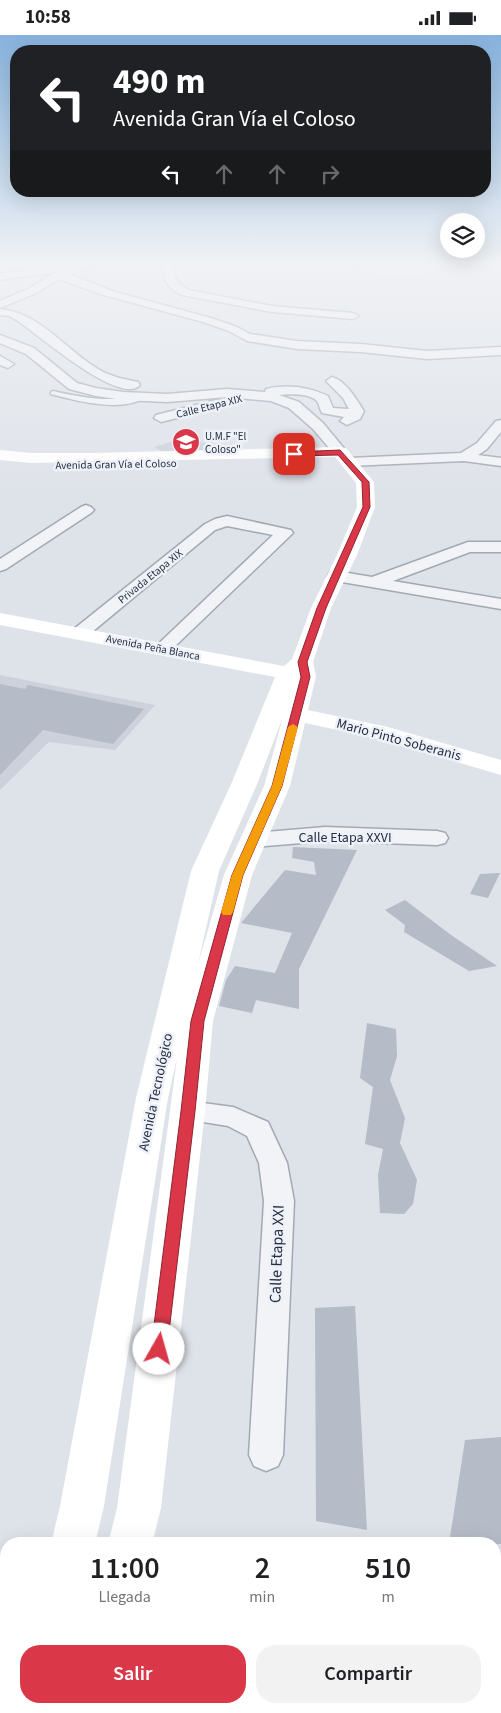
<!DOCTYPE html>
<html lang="es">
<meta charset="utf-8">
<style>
body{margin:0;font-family:"Source Sans 3",sans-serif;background:#f2f2f2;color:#202124;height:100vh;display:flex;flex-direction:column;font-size:19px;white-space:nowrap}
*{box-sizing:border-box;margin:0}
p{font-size:16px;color:#757577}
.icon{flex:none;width:28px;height:28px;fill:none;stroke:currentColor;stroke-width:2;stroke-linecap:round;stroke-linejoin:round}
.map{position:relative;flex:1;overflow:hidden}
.side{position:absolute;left:0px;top:1502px;width:501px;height:176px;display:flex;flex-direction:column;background:#fff;border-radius:20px 20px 0 0;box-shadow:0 5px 20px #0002}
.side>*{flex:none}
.top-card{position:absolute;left:10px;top:10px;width:481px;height:152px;border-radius:20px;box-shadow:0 5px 20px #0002;background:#202124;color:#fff;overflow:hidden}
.fabs{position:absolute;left:440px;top:178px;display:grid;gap:10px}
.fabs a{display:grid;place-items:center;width:45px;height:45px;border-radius:50%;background:#fff;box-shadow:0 5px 20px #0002;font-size:25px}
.pin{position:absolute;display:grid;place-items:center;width:42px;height:42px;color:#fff;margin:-21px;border-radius:10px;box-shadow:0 2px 8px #0006}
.me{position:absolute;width:55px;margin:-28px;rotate:7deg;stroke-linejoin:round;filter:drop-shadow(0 0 4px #0008)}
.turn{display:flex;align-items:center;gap:18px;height:105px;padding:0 20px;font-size:22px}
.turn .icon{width:65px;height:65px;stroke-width:2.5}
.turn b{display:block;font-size:35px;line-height:42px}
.lanes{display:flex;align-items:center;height:48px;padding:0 20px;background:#0003;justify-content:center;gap:25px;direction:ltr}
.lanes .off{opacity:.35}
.eta{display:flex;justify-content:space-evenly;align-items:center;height:85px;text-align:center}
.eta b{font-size:30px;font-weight:600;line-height:35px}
.action{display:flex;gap:10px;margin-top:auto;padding:10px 20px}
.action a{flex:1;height:58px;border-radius:20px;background:#da3849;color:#fff;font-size:20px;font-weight:600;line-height:58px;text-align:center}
.action a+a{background:#f2f2f2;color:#202124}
.status{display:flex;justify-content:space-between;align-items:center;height:35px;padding:0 25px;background:#fff;direction:ltr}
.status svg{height:14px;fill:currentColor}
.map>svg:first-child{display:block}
.built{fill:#ccd1db}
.building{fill:#b5bbc7}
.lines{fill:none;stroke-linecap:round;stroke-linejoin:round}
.lane-casing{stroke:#a3a9b4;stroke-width:3}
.street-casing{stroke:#a3a9b4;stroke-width:3}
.path{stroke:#bcc0c8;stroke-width:2;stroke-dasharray:2 2;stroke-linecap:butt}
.lane{fill:#f1f3f7;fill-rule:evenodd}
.street{fill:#f1f3f7;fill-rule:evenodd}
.secondary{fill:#fff;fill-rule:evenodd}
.route{fill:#da3849;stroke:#8e242f}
.slow{fill:#f59e0b}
.labels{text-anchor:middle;stroke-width:5;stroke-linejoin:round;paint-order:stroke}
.far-street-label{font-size:11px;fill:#262f42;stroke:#eef1f7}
.far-poi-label{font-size:11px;fill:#262f42;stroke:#eef1f7;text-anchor:start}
.street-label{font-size:14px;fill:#262f42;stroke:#eef1f7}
.near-street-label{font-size:16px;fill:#262f42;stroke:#eef1f7}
</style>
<div class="status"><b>10:58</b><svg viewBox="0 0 49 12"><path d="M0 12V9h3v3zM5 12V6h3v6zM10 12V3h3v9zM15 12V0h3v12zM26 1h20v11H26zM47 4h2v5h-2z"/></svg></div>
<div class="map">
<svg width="501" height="1678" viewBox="0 0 501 1678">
<rect width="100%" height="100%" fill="#dee2e9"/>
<path class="built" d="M 189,401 L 220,415 L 163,417 L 154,412 Z
M 0,640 L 50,650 L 155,670 L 115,715 L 49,707 L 0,755 Z"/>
<path class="building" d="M 0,649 L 25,654 L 28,650 L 144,674 L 113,709 L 43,695 L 0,740 Z
M 293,812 L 357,815 L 299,934 L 299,974 L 256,965 L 252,978 L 219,971 L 226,945 L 235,931 L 275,938 L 292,898 L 241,888 L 285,835 L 316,840 L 314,827 L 292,823 Z
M 500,838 L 488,863 L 470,859 L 480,839 Z
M 405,865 L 451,900 L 497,931 L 469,936 L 404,897 L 405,890 L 385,875 Z
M 367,988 L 396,994 L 397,1021 L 390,1045 L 405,1083 L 400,1108 L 417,1145 L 413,1169 L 404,1179 L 380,1178 L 378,1140 L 383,1114 L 365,1109 L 373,1052 L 360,1043 Z
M 355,1271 L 367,1495 L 316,1486 L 315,1273 Z
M 501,1402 L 501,1509 L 449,1509 L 465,1405 Z"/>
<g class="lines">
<g class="lane-casing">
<path id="lane" d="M 53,356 C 84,363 112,368 143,360 L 146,362 C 122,378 77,366 51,359 L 51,357 Z"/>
</g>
<g class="street-casing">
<path id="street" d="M 60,230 L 64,231 L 65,234 L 76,230 L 91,230 L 90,232 L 69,239 L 112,256 L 211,283 L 237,292 L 250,299 L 297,306 L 361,309 L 427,316 L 501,312 L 501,320 L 427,324 L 361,317 L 297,314 L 247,306 L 229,296 L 203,287 L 104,260 L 59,244 L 36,258 L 0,273 L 0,266 L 28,254 L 56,237 L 0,245 L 0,239 Z
M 164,230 L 176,230 L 173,233 C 175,244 178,250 189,255 L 272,271 L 353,278 L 359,281 L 353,284 L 272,277 L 182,260 C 170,255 160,243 164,230 Z
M 0,274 C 39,277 66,315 98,334 C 111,342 124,344 138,347 L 140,350 C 121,372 36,298 18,286 L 9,281 L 0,280 Z
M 0,300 L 34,313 L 77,348 L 96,353 L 123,357 L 167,359 L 227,354 L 265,357 L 266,354 C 287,349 309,352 328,361 L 333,373 L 349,374 L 343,363 L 326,346 L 332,342 C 346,346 356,364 364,376 L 360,384 L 347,390 L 340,386 L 344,382 L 322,378 C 320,375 319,369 317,366 C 309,358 289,359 279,360 L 299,367 L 323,388 L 347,417 L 340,421 L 335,420 L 313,394 L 289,373 L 271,366 L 227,362 L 167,367 L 123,365 L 96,361 L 69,354 L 26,319 L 0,308 Z
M 0,321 L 14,329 L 8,333 L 0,330 Z
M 216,365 L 221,366 L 223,369 L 221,372 L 161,387 L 154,383 L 156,380 Z
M 501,385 L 501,397 L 487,414 L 478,420 L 501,423 L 501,431 L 464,426 L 349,431 L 344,430 L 342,427 L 344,424 L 349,423 L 461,418 L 477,408 L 496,386 Z
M 86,470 L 91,472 L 94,475 L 91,478 L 6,534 L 0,536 L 0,524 L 81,472 Z
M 227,481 L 291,495 L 293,498 L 169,617 L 163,618 L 157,617 L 154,613 L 273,500 L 227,491 L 215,495 L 86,602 L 80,603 L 74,602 L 71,598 L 74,594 L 205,489 L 215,484 Z
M 468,507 L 501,507 L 501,517 L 470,517 L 393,546 L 501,564 L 501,574 L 336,546 L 330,545 L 328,541 L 330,537 L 336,536 L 372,542 Z
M 325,792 L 437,796 L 445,798 L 448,803 L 445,808 L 437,810 L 325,806 L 253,812 L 245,810 L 242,805 L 245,800 L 253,798 Z
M 188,1066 L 233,1072 L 268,1087 L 287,1128 L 294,1166 L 283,1420 L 278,1431 L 266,1436 L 254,1431 L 249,1420 L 264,1166 L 259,1128 L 247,1101 L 228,1091 L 178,1083 L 174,1076 L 178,1069 Z"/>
</g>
<path class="path" d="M 352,230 L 374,243 L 442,246 L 501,245"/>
<use href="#lane" class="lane"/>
<use href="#street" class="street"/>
<path class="secondary" d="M 340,412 L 346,413 L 374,447 L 375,472 L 357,520 L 331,573 L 313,627 L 316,641 L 308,675 L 388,692 L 501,725 L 501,740 L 375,703 L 305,688 L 290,751 L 252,840 L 213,986 L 205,1076 L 161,1473 L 152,1509 L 108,1509 L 117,1473 L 177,1023 L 168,1063 L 104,1471 L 95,1509 L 51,1509 L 60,1471 L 136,1063 L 191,836 L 232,747 L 275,642 L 0,590 L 0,578 L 284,631 L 292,624 L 311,573 L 337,520 L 357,472 L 356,448 L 335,422 L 32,428 L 0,425 L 0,415 L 32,418 L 92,418 ZM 283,682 L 264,751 L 224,840 L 198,929 L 219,836 L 258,747 Z
M 6,1652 L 6,1672 L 40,1672 L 37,1678 L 0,1678 L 0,1655 Z
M 63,1672 L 111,1672 L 109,1678 L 61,1678 Z"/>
</g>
<linearGradient id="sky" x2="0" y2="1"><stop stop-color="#87b2dd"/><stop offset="0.49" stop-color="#f0f2f5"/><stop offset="1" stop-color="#f0f2f5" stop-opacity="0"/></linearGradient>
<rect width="501" height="465" fill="url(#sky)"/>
<path class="route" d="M 340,415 L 369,447 L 370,472 L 326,573 L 307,627 L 310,642 L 282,751 L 243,840 L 204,986 L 195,1076 L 167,1314 L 165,1319 L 159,1321 L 153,1319 L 151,1314 L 181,1076 L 191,986 L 232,840 L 272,751 L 301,642 L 298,627 L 317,573 L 363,472 L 362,447 L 338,420 L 294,421 L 290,419 L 294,417 Z"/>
<path class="slow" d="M 293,689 L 298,692 L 282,751 L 243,840 L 233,877 L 231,880 L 223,880 L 221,877 L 232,840 L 272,751 L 288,692 Z"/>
<defs>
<g id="school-disc" transform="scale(1.4375)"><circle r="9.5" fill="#da3849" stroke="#eef1f7"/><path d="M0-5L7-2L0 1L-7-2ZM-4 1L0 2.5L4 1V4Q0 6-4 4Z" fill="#fff"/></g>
</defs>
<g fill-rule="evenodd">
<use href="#school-disc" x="186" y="407"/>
</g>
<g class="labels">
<g class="far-street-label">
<text transform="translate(209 371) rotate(-14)" y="4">Calle Etapa XIX</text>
<text transform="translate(116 429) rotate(-1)" y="4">Avenida Gran Vía el Coloso</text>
<text transform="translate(150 541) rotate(-39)" y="4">Privada Etapa XIX</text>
<text transform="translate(153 612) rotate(11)" y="4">Avenida Peña Blanca</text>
</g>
<g class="far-poi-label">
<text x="205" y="405">U.M.F "El<tspan x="205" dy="13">Coloso"</tspan></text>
</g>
<g class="street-label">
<text transform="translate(399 704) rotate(15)" y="5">Mario Pinto Soberanis</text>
<text x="345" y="807">Calle Etapa XXVI</text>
<text transform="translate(155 1057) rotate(-78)" y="5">Avenida Tecnológico</text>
</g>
<g class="near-street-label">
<text transform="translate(276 1219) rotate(-88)" y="6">Calle Etapa XXI</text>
</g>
</g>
</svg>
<div class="fabs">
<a><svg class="icon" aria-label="layers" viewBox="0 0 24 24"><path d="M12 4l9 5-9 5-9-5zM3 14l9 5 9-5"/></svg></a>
</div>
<div class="pin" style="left:294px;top:419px;background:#d93025"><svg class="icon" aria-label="arrive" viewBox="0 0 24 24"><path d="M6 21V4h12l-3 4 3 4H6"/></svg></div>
<svg class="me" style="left:159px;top:1314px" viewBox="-20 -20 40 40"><circle r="19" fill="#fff"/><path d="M0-13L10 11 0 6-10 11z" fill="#da3849"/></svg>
<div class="top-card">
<div class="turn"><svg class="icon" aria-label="left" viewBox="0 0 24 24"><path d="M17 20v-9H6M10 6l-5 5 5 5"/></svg><div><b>490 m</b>Avenida Gran Vía el Coloso</div></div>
<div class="lanes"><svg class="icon" aria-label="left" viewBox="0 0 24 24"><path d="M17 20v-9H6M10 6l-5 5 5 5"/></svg><svg class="icon off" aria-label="ahead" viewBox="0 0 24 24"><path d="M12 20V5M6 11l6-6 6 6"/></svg><svg class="icon off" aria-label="ahead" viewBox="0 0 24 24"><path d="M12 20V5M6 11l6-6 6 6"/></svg><svg class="icon off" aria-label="right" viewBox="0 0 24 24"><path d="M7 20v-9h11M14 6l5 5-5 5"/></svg></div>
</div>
<section class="side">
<div class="eta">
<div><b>11:00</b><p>Llegada</p></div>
<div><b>2</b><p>min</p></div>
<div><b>510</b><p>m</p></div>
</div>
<div class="action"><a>Salir</a><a>Compartir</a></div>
</section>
</div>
